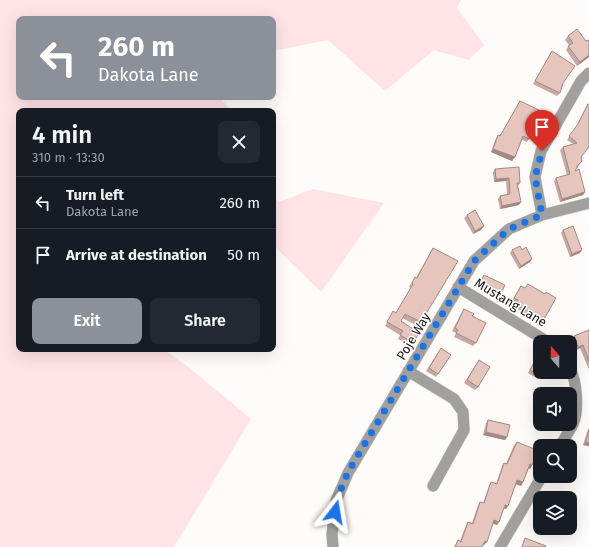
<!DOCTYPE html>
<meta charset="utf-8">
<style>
body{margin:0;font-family:"Fira Sans",sans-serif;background:#242831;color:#f1f3f6;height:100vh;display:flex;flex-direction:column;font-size:15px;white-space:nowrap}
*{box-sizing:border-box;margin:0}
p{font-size:13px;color:#9ea1a6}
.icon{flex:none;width:22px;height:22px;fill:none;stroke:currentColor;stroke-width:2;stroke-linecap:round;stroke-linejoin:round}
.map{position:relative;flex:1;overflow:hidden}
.side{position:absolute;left:16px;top:108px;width:260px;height:244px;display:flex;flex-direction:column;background:#171b24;border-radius:8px;box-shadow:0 4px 16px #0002}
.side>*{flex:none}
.banner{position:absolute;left:16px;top:16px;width:260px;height:84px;border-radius:8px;box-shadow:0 4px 16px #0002;background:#8c9099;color:#fff;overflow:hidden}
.needle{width:26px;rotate:340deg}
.controls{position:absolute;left:533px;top:335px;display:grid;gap:8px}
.controls a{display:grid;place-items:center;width:44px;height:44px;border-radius:8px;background:#171b24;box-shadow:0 4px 16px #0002;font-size:20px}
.pin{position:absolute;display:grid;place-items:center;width:34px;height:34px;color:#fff;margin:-41px -17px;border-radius:50% 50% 50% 0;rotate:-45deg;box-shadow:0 0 4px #0007}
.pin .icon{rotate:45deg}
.me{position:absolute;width:44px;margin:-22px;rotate:14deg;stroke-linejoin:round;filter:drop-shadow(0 0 3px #0008)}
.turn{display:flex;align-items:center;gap:14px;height:84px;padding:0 16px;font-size:18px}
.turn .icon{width:52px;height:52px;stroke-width:2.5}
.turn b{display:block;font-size:28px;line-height:34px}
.round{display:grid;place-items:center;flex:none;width:42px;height:42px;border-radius:8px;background:#242831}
.overview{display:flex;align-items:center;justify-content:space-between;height:68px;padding:0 16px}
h1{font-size:24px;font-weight:600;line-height:30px}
.button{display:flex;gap:8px;margin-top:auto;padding:8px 16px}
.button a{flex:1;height:46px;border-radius:8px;background:#8c9099;color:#fff;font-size:16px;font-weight:600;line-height:46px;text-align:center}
.button a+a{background:#242831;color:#f1f3f6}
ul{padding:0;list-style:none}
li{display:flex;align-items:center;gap:12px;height:52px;padding:0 16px;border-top:1px solid #363941}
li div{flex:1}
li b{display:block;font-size:15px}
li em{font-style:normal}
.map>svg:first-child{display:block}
.green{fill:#ffe3e7}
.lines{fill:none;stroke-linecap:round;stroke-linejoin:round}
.street-casing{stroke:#d9d6d3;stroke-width:12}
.street{stroke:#a2a09c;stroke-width:11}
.wall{fill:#c6a9a2}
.shaded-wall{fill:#a18a84}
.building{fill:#e6c5bc;stroke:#a18a84}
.route{stroke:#1a73e8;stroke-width:7;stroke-dasharray:0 12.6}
.labels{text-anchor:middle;stroke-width:3;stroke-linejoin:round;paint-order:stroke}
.street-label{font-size:13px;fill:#161411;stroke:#fff}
</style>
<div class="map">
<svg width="589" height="547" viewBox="0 0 589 547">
<rect width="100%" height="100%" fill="#fefbf8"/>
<path class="green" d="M 0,0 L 461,0 L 457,8 L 484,45 L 469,60 L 434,50 L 385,91 L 328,40 L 273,51 L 273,19 L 19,19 L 19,97 L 219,97 L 232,111 L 19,111 L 19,349 L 163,349 L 187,366 L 251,419 L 174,547 L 0,547 Z
M 313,189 L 384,203 L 321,292 L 273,245 L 273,197 L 279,202 Z"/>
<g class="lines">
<g class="street-casing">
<path id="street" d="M 542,215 L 535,177 L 541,151 L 581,81 L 589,73
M 458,287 L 548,342
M 408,371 L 454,399 L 463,412 L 464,430 L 433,486
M 560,446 C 564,439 569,432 573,424 C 579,411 577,381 570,369
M 333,547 L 332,534 L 336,501 L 348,473 L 474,261 L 509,229 L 542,215 L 589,203
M 500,547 L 542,476"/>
</g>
<use href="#street" class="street"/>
</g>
<path class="wall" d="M 568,36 L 586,41 L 589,40 L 589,57 L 577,66 L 566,50 L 569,45 L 565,40 Z
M 552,51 L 563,83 L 560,93 L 557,96 L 533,84 Z
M 520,101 L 529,139 L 527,142 L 522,140 L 515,157 L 512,161 L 491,152 L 496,138 L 498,135 L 500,136 Z
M 588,104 L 589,104 L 589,149 L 588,148 L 581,157 L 582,161 L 577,168 L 575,171 L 585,192 L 583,195 L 560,202 L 554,181 L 556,178 L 567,175 L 560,150 L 563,147 L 573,144 L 567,140 L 576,127 L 586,107 Z
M 495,169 L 520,183 L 518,186 L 519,205 L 500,209 L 498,199 L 500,196 L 507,194 L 506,181 L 494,182 L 493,172 Z
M 467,215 L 484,226 L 481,230 L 473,234 L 464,218 Z
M 563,230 L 580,253 L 570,257 L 561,233 Z
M 433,248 L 421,322 L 418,326 L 402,318 L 401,321 L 419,333 L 413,342 L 410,340 L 408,344 L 398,339 L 400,335 L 385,326 L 393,311 L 396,313 L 411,288 L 409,287 L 415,277 L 416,278 Z
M 512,250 L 522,250 L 532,259 L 530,262 L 519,269 L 510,253 Z
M 484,275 L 500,295 L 498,298 L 477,288 Z
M 528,284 L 545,294 L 543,321 L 540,324 L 530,318 L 531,317 L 514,307 L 516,303 L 512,301 L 519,289 L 521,286 L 525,288 Z
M 464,309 L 472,316 L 476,343 L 473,346 L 454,337 L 456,333 L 452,331 L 462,312 Z
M 589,330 L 589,370 L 580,348 L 576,350 L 572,339 L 574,336 Z
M 441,348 L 451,355 L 436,377 L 426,371 Z
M 537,357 L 542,372 L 538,379 L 528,373 Z
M 479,360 L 478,387 L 475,390 L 464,383 Z
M 488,420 L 507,437 L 505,440 L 483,435 L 486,423 Z
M 589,429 L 589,446 L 583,445 L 587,432 Z
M 517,442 L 532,465 L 530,469 L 528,468 L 523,482 L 521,486 L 516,484 L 506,509 L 504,508 L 499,522 L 497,525 L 493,524 L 484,545 L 483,545 L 482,547 L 454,547 L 458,540 L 460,541 L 466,525 L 468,522 L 472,523 L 478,505 L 480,502 L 483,503 L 489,486 L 491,482 L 496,484 L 502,466 L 504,463 L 506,464 L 514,445 Z"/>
<path class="shaded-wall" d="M 589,55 L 589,57 L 577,66 L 580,62 Z
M 493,149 L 515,157 L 512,161 L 491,152 Z
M 509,178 L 506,181 L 494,182 L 496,179 Z
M 585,192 L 583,195 L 560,202 L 562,199 Z
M 521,202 L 519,205 L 500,209 L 502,206 Z
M 484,226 L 481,230 L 473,234 L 475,231 Z
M 582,250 L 580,253 L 570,257 L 572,254 Z
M 532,259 L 530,262 L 519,269 L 521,266 Z
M 583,345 L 580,348 L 576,350 L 578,347 Z
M 486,432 L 507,437 L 505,440 L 483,435 Z
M 586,442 L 589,443 L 589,446 L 583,445 Z
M 530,464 L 532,465 L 530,469 L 527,467 Z
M 517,480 L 523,482 L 521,486 L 515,484 Z
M 505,505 L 508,506 L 506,509 L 503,508 Z
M 494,520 L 499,522 L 497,525 L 492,523 Z
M 485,541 L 487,542 L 484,545 L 482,544 Z"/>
<path class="building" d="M 577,29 L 586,41 L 589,40 L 589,55 L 580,62 L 568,46 L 573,43 L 568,36 Z
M 552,51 L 575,66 L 563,83 L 560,93 L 535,81 Z
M 520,101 L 543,112 L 529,139 L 523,136 L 515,157 L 493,149 L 498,135 L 500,136 Z
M 588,104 L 589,104 L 589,147 L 581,157 L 582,161 L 578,165 L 575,171 L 579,169 L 585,192 L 562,199 L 556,178 L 570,174 L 563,147 L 577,143 L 569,136 L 578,124 Z
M 519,167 L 520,183 L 517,183 L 521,202 L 502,206 L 500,196 L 510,194 L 509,178 L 496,179 L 495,169 Z
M 475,210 L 484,226 L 475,231 L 467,215 Z
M 573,226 L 582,250 L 572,254 L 563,230 Z
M 520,246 L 522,250 L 526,247 L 532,259 L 521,266 L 512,250 Z
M 433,248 L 458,261 L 421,322 L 405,314 L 401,321 L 419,333 L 416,338 L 413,336 L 410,341 L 400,335 L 403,331 L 387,322 L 393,311 L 396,313 L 413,284 L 412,283 L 415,277 L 417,278 Z
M 484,275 L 505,285 L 500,295 L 479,284 Z
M 528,284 L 545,294 L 546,292 L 556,298 L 543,321 L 532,315 L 533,314 L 516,304 L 518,300 L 514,298 L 521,286 L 525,288 Z
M 464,309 L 474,314 L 472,316 L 486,323 L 476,343 L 456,333 L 458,330 L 455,328 Z
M 589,330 L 589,361 L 583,345 L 578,347 L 574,336 Z
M 441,348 L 451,355 L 438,374 L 429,368 Z
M 537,357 L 540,359 L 540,372 L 542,372 L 540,376 L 530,370 Z
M 479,360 L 490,367 L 478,387 L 467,380 Z
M 488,420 L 510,425 L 507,437 L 486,432 Z
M 589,429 L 589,443 L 586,442 Z
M 517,442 L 539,451 L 532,465 L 530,464 L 523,482 L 517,480 L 508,506 L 505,505 L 499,522 L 494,520 L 487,542 L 485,541 L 482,547 L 455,547 L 458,540 L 461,542 L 468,522 L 473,524 L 480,502 L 484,503 L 491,482 L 497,484 L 504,463 L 507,464 Z
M 525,538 L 546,546 L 545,547 L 522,547 Z"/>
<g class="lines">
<path class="route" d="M 335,512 L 336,501 L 348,472 L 474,261 L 509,229 L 542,215 L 535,177 L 542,151"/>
</g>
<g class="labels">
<g class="street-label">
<text transform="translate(511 302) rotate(31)" y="5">Mustang Lane</text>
<text transform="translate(413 336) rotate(-59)" y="5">Poje Way</text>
</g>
</g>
</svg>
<div class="controls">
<a><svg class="needle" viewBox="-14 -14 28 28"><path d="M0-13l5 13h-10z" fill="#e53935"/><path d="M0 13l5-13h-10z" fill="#9ea1a6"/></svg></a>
<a><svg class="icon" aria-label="sound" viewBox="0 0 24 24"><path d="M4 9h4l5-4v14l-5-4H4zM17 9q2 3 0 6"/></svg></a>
<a><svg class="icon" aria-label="search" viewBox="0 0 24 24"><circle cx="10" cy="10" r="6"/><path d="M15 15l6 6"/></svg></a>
<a><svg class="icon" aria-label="layers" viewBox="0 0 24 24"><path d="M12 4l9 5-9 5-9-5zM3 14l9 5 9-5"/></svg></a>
</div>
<div class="pin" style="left:542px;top:151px;background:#d93025"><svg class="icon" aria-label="arrive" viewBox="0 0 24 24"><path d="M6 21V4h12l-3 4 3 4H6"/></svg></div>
<svg class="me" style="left:335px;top:512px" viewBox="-20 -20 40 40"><path d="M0-17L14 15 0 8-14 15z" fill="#1a73e8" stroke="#fff" stroke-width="4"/></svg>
<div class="banner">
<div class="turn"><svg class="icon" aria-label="left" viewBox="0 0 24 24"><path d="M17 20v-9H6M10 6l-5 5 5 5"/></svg><div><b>260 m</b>Dakota Lane</div></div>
</div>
<section class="side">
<div class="overview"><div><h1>4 min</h1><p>310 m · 13:30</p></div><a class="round"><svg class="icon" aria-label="close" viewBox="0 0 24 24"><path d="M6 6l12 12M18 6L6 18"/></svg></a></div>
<ul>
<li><svg class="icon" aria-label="left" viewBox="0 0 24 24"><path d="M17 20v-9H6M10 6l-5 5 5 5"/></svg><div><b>Turn left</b><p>Dakota Lane</p></div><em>260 m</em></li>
<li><svg class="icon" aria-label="arrive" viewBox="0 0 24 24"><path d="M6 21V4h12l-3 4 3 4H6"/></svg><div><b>Arrive at destination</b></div><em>50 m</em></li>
</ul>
<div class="button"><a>Exit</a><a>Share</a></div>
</section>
</div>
